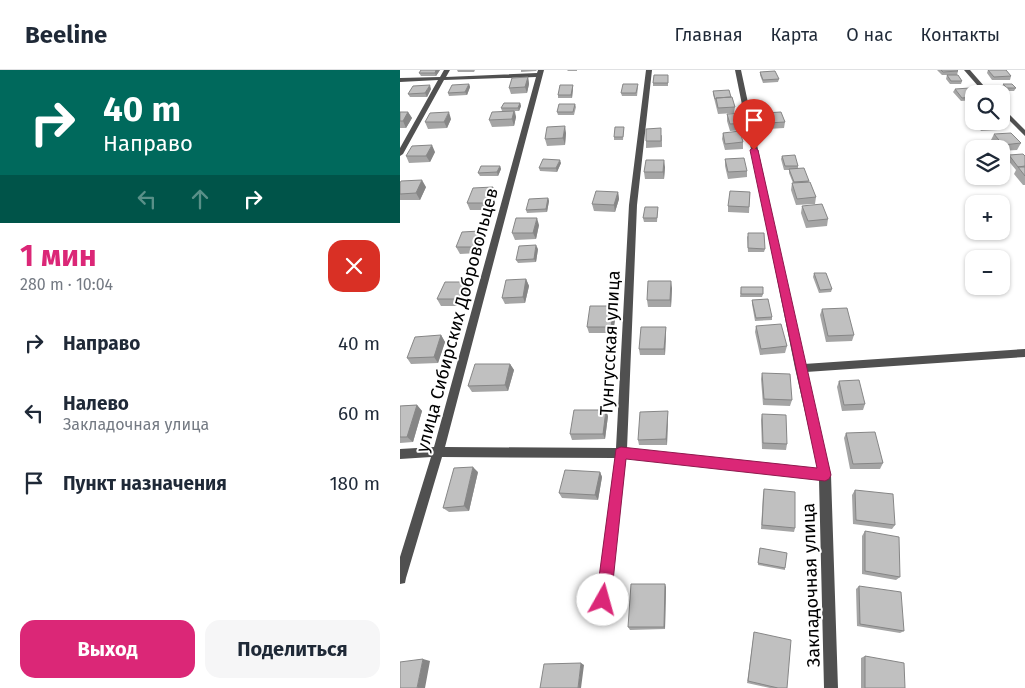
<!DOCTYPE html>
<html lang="ru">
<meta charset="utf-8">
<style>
body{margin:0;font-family:"Fira Sans",sans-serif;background:#f6f6f7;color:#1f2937;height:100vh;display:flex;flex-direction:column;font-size:19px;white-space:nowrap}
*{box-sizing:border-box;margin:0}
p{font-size:16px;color:#747a83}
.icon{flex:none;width:28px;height:28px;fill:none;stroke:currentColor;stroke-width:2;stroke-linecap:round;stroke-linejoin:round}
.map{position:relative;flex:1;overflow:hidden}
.details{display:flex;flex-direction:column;background:#fff;width:400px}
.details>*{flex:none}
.banner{background:#00695c;color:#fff;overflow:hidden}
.buttons{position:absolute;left:565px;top:15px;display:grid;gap:10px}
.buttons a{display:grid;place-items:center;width:45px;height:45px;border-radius:10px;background:#fff;box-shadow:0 1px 4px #0004;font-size:25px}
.pin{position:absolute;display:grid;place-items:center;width:42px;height:42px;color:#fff;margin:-51px -21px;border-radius:50% 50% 50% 0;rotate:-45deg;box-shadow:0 0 5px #0007}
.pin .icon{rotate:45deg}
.me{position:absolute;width:55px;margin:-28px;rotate:7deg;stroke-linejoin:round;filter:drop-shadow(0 0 4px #0008)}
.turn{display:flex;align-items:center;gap:18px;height:105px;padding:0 20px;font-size:22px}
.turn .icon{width:65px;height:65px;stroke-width:2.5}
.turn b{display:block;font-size:35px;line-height:42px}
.lanes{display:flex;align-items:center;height:48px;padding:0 20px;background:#0003;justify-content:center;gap:25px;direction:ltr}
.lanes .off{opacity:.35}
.round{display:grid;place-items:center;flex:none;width:52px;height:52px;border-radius:15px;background:#f6f6f7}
.overview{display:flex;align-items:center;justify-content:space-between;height:85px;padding:0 20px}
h1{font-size:30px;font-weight:700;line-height:38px;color:#db2777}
.action{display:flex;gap:10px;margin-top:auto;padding:10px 20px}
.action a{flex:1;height:58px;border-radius:15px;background:#db2777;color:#fff;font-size:20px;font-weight:700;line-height:58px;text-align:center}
.action a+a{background:#f6f6f7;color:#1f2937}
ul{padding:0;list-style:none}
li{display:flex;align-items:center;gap:15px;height:70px;padding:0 20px}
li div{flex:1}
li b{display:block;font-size:19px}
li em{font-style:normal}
header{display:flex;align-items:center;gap:30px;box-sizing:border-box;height:70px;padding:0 25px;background:#fff;border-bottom:1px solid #e0e1e3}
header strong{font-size:24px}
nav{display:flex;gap:28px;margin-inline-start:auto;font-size:18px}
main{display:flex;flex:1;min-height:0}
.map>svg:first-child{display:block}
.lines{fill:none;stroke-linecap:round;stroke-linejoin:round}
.minor{fill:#505050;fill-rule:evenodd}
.wall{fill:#a5a5a5}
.shaded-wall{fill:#868686}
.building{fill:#c0c0c0;stroke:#868686}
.route{fill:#db2777;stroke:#8e194d}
.labels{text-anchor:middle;stroke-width:4;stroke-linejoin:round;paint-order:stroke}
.street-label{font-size:18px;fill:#000;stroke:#fff}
</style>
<header>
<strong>Beeline</strong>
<nav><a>Главная</a><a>Карта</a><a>О нас</a><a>Контакты</a></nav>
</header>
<main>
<section class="details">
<div class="banner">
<div class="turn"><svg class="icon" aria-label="right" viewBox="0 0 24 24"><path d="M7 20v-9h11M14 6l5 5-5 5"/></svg><div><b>40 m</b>Направо</div></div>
<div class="lanes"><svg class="icon off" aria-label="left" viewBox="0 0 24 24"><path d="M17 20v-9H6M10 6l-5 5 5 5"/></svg><svg class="icon off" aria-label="ahead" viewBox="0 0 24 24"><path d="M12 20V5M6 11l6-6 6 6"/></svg><svg class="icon" aria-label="right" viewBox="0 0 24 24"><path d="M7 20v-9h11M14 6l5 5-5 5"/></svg></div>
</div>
<div class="overview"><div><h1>1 мин</h1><p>280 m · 10:04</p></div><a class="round" style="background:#d93025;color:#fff"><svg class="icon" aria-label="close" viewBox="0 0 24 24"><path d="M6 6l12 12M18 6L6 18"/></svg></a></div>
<ul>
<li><svg class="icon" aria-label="right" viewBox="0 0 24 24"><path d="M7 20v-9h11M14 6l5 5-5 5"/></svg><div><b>Направо</b></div><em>40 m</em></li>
<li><svg class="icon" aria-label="left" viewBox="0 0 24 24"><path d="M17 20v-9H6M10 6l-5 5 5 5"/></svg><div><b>Налево</b><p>Закладочная улица</p></div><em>60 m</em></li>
<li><svg class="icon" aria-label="arrive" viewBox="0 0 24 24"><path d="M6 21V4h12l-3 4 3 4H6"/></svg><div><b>Пункт назначения</b></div><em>180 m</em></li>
</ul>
<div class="action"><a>Выход</a><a>Поделиться</a></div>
</section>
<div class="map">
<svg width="625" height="618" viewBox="0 0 625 618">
<rect width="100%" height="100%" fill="#fff"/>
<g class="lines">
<path class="minor" d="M 44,0 L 50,0 L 46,7 L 137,3 L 138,0 L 144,0 L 45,377 L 216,378 L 229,135 L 246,0 L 252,0 L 237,135 L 227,379 L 418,399 L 395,298 L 335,0 L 341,0 L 404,294 L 625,279 L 625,287 L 406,302 L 431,405 L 438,618 L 424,618 L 419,410 L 226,388 L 208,548 L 206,553 L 201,555 L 196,553 L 194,548 L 215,388 L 42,387 L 6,508 L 5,513 L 0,514 L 0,487 L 31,387 L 0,389 L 0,379 L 34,377 L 136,7 L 44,10 L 3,84 L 0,86 L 0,78 L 38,10 L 0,12 L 0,8 L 40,7 Z
M 564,0 L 570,0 L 591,24 L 585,24 Z
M 601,36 L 625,60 L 625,66 L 601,42 Z"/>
</g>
<path class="wall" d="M 21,0 L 40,0 L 36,6 L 21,6 L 19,3 Z
M 57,0 L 75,0 L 74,2 L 58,2 Z
M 121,0 L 137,0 L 136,1 L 121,2 Z
M 167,0 L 177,0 L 177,1 L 168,1 Z
M 537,0 L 557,0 L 558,1 L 557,5 L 542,5 Z
M 585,0 L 606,0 L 611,6 L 610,10 L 592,10 L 587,3 L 588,0 Z
M 360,2 L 379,9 L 378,12 L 363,13 L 360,5 Z
M 268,5 L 268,16 L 253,16 L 253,13 Z
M 547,5 L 562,11 L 561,14 L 550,14 L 546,9 Z
M 128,7 L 129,14 L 127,23 L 111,24 L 109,18 Z
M 69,14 L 70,17 L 67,25 L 49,26 L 48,23 Z
M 603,14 L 616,18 L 614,21 L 605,21 L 602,18 Z
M 173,15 L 173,18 L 172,28 L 158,28 L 158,25 Z
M 238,17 L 237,26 L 222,26 L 221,23 Z
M 31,19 L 27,27 L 10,27 L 8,24 Z
M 555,19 L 574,24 L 574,30 L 561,31 L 553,22 Z
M 313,21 L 331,27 L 335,37 L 334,43 L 318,44 L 313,24 Z
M 120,33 L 121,36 L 119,41 L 115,41 L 116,47 L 114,56 L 92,57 L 89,50 L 102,41 L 101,38 Z
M 175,34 L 176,37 L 174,45 L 158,45 L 157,42 Z
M 0,42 L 8,42 L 12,48 L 6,58 L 0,58 Z
M 365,43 L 385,52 L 384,58 L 368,59 L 364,49 Z
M 327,44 L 347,53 L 347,60 L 330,61 L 327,51 Z
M 51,49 L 47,58 L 28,59 L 25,52 Z
M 577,51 L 599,57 L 598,60 L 581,61 L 576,54 Z
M 224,57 L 223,70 L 214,70 L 214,67 Z
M 166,63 L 165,75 L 147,76 L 145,69 Z
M 323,63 L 343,72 L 343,79 L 325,80 L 322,69 Z
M 594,64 L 621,73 L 617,80 L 601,81 L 601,79 L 598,79 L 591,70 Z
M 262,65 L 262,77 L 246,78 L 246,71 Z
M 35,82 L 30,92 L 9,93 L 6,86 Z
M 609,85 L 625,86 L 625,115 L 623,115 L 614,104 L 616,100 L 607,89 Z
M 382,86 L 398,96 L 398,99 L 409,111 L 408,112 L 416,127 L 415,134 L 396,135 L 391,120 L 392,113 L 393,113 L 389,103 L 389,100 L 384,100 L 381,89 Z
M 325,89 L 347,101 L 347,107 L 328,109 L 325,96 Z
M 161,93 L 157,102 L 140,101 L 139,98 Z
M 100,96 L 101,99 L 98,106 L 80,106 L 78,103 Z
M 265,97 L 264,109 L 245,109 L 244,102 Z
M 0,113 L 26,117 L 20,130 L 0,130 Z
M 218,122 L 219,129 L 215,142 L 194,141 L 192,134 Z
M 350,122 L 349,143 L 328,142 L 328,136 Z
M 96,124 L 90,140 L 70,140 L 67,133 Z
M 148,128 L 149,131 L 147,142 L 127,143 L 126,140 Z
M 402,136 L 428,149 L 427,156 L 406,158 L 401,143 Z
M 258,137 L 257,152 L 244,152 L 243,148 Z
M 139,155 L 136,169 L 115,170 L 112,163 Z
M 80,161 L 83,168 L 78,183 L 60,184 L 56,177 Z
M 347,166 L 365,179 L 364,182 L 348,182 Z
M 138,179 L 136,192 L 118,193 L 116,190 Z
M 414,203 L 432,219 L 431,222 L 419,223 L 413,207 Z
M 126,209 L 129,216 L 125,233 L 105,234 L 102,228 Z
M 341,217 L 363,224 L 362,227 L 340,227 Z
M 272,218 L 271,237 L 248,237 L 247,230 Z
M 68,219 L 61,236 L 41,236 L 37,229 Z
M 352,230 L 372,247 L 372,250 L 355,251 L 352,234 Z
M 214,236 L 216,243 L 213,263 L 189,263 L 187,257 Z
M 422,239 L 454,265 L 452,271 L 426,272 L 420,245 Z
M 356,256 L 387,276 L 385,283 L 360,285 L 355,262 Z
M 266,257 L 266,263 L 265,285 L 240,285 L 239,279 Z
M 41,265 L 45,272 L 38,293 L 11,294 L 7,288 Z
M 110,294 L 114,300 L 108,321 L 72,322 L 68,316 Z
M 362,303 L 392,330 L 390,336 L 363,335 L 361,309 Z
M 439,311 L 465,334 L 463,340 L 442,341 L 437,317 Z
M 17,335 L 22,341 L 13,372 L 0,373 L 0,336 Z
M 362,344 L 387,374 L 386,380 L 362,379 L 361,350 Z
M 208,346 L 205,369 L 172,370 L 170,364 Z
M 268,347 L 267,375 L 239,375 L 238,370 Z
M 446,363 L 483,393 L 480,399 L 450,399 L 444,368 Z
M 78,402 L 69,441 L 49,442 L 43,438 Z
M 200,402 L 202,407 L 198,430 L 162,428 L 159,423 Z
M 364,419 L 395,458 L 394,462 L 361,459 L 363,424 Z
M 455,420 L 495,455 L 492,459 L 453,454 L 452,425 Z
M 465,461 L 500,507 L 496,510 L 462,504 L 462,466 Z
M 360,478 L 385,498 L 385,500 L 358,495 Z
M 459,516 L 504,561 L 500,563 L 457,556 L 456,519 Z
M 266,517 L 265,559 L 230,560 L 228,557 Z
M 354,562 L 387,618 L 370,618 L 347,613 Z
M 465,586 L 505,618 L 461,618 L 461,588 Z"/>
<path class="shaded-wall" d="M 36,0 L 40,0 L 36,6 L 35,3 Z
M 128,7 L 129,14 L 127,23 L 125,17 Z
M 69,14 L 70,17 L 67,25 L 65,22 Z
M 30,15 L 31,19 L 27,27 L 25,23 Z
M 173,15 L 173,18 L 172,28 L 171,25 Z
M 120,33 L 121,36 L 119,41 L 118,38 Z
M 114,41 L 116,47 L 114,56 L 112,49 Z
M 8,42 L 12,48 L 6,58 L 3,51 Z
M 49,42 L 51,49 L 47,58 L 44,52 Z
M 165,56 L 166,63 L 165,75 L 163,68 Z
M 32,75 L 35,82 L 30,92 L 26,86 Z
M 160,90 L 161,93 L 157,102 L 156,98 Z
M 264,90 L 265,97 L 264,109 L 263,102 Z
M 100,96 L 101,99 L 98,106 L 97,102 Z
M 22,110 L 26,117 L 20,130 L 16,123 Z
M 93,117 L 96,124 L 90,140 L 88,133 Z
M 218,122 L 219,129 L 215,142 L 214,135 Z
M 148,128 L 149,131 L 147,142 L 146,139 Z
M 137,148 L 139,155 L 136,169 L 133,163 Z
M 80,161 L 83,168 L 78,183 L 75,177 Z
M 136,175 L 138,179 L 136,192 L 134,189 Z
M 126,209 L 129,216 L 125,233 L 123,227 Z
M 271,211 L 272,218 L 271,237 L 270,230 Z
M 64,212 L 68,219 L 61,236 L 58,229 Z
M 214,236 L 216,243 L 213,263 L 211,257 Z
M 266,257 L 266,263 L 265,285 L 264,279 Z
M 41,265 L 45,272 L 38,293 L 34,287 Z
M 110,294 L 114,300 L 108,321 L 105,315 Z
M 17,335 L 22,341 L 13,372 L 7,367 Z
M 206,340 L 208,346 L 205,369 L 203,364 Z
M 268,341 L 268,347 L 267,375 L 266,369 Z
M 73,397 L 78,402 L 69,441 L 64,436 Z
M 200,402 L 202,407 L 198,430 L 195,425 Z
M 265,514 L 266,517 L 265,559 L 264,557 Z
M 23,589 L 30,591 L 25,618 L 17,618 Z
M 181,593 L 184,595 L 181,618 L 178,618 Z"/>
<path class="building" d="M 21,0 L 36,0 L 35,3 L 19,3 Z
M 541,0 L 557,0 L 558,1 L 543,2 Z
M 588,0 L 606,0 L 611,6 L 594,7 Z
M 375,1 L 379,9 L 363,10 L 360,2 Z
M 254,5 L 268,5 L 268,13 L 253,13 Z
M 547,5 L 558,5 L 562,11 L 551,11 Z
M 128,7 L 125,17 L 109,18 L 112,8 Z
M 69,14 L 65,22 L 48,23 L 52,15 Z
M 223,14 L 238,14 L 236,23 L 221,23 Z
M 603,14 L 612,14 L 616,18 L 607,18 Z
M 30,15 L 25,23 L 8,24 L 13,16 Z
M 160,15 L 173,15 L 171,25 L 158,25 Z
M 570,18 L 575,24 L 574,24 L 574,27 L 562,28 L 555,19 Z
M 329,20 L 331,27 L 316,28 L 316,29 L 315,29 L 313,21 Z
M 332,27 L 335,37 L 318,38 L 316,28 Z
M 104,33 L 120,33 L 118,38 L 101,38 Z
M 159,34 L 175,34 L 173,42 L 157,42 Z
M 114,41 L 112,49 L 89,50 L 92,42 Z
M 0,42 L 8,42 L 3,51 L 0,51 Z
M 49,42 L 44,52 L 25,52 L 30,43 Z
M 381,42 L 385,52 L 368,53 L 365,43 Z
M 344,43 L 347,53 L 330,54 L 327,44 Z
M 578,51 L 595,51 L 599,57 L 583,58 Z
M 165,56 L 163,68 L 145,69 L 147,57 Z
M 215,57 L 224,57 L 223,67 L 214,67 Z
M 261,58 L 261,71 L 246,71 L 246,59 Z
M 340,61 L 343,72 L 325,74 L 323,63 Z
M 611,63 L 621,73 L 603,75 L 594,64 Z
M 32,75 L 26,86 L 6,86 L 12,76 Z
M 623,84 L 625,86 L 625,96 L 618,97 L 609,85 Z
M 395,85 L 398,96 L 385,96 L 382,86 Z
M 344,88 L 347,101 L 328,102 L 325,89 Z
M 143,89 L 160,90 L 156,98 L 139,98 Z
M 246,90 L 264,90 L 263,102 L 244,102 Z
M 81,96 L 100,96 L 97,102 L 78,103 Z
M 618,97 L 625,97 L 625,106 Z
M 404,98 L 409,111 L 394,112 L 389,99 Z
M 22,110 L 16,123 L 0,124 L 0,113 L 1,111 Z
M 410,112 L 416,127 L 397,129 L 392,113 Z
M 93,117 L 88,133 L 67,133 L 73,118 Z
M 196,121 L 218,122 L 214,135 L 192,134 Z
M 330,121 L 350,122 L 349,137 L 328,136 Z
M 148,128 L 146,139 L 126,140 L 129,129 Z
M 422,134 L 428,149 L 408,151 L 402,136 Z
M 245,137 L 258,137 L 257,148 L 243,148 Z
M 116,148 L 137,148 L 133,163 L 112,163 Z
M 80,161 L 75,177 L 56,177 L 62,162 Z
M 348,163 L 364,163 L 365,179 L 348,178 Z
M 136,175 L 134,189 L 116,190 L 119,176 Z
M 414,203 L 426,203 L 432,219 L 420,220 Z
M 126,209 L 123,227 L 102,228 L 106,210 Z
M 248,211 L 271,211 L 270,230 L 247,230 Z
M 45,212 L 64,212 L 58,229 L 37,229 Z
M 341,217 L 363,217 L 363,224 L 341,224 Z
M 368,229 L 372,247 L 356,248 L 352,230 Z
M 190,236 L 214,236 L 211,257 L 187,257 Z
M 447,238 L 454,265 L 428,266 L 422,239 Z
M 381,254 L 387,276 L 361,279 L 356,256 Z
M 241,257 L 266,257 L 264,279 L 239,279 Z
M 41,265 L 34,287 L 7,288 L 15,267 Z
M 75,294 L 110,294 L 105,315 L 68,316 Z
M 362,303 L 390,304 L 392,330 L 364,329 Z
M 459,310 L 465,334 L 444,335 L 439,311 Z
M 17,335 L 7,367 L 0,367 L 0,336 Z
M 174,340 L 206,340 L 203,364 L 170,364 Z
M 268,341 L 266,369 L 238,370 L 240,342 Z
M 362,344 L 386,345 L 387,374 L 363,373 Z
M 475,362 L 483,393 L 453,394 L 446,363 Z
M 73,397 L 64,436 L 43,438 L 54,398 Z
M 165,400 L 200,402 L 195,425 L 159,423 Z
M 364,419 L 395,422 L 395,458 L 362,455 Z
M 455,420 L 493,424 L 495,455 L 456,450 Z
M 465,461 L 499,467 L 500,507 L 465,501 Z
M 360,478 L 387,483 L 385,498 L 358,493 Z
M 231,514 L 265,514 L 264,557 L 228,557 Z
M 459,516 L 501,522 L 504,561 L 460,554 Z
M 354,562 L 391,570 L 387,618 L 378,618 L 348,611 Z
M 465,586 L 504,593 L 505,618 L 465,618 Z
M 23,589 L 17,618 L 0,618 L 0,592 Z
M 181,593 L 178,618 L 140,618 L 144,594 Z"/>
<path class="route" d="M 354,77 L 358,80 L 431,405 L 429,409 L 425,411 L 226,389 L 211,530 L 209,535 L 203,537 L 198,535 L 196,530 L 216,379 L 221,377 L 417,398 L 350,80 Z"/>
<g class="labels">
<g class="street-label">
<text transform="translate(57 250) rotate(-75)" y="6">улица Сибирских Добровольцев</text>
<text transform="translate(210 273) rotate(-87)" y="6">Тунгусская улица</text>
<text transform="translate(411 515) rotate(-92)" y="6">Закладочная улица</text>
</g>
</g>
</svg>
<div class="buttons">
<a><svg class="icon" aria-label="search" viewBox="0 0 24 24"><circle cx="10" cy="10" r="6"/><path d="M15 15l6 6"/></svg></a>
<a><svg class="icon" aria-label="layers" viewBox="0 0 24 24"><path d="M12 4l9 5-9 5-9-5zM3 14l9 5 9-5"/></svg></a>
<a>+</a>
<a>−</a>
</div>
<div class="pin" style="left:354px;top:80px;background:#d93025"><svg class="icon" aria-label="arrive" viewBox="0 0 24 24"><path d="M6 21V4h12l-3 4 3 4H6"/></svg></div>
<svg class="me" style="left:203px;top:530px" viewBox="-20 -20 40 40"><circle r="19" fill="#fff"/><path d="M0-13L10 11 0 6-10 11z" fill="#db2777"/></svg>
</div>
</main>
